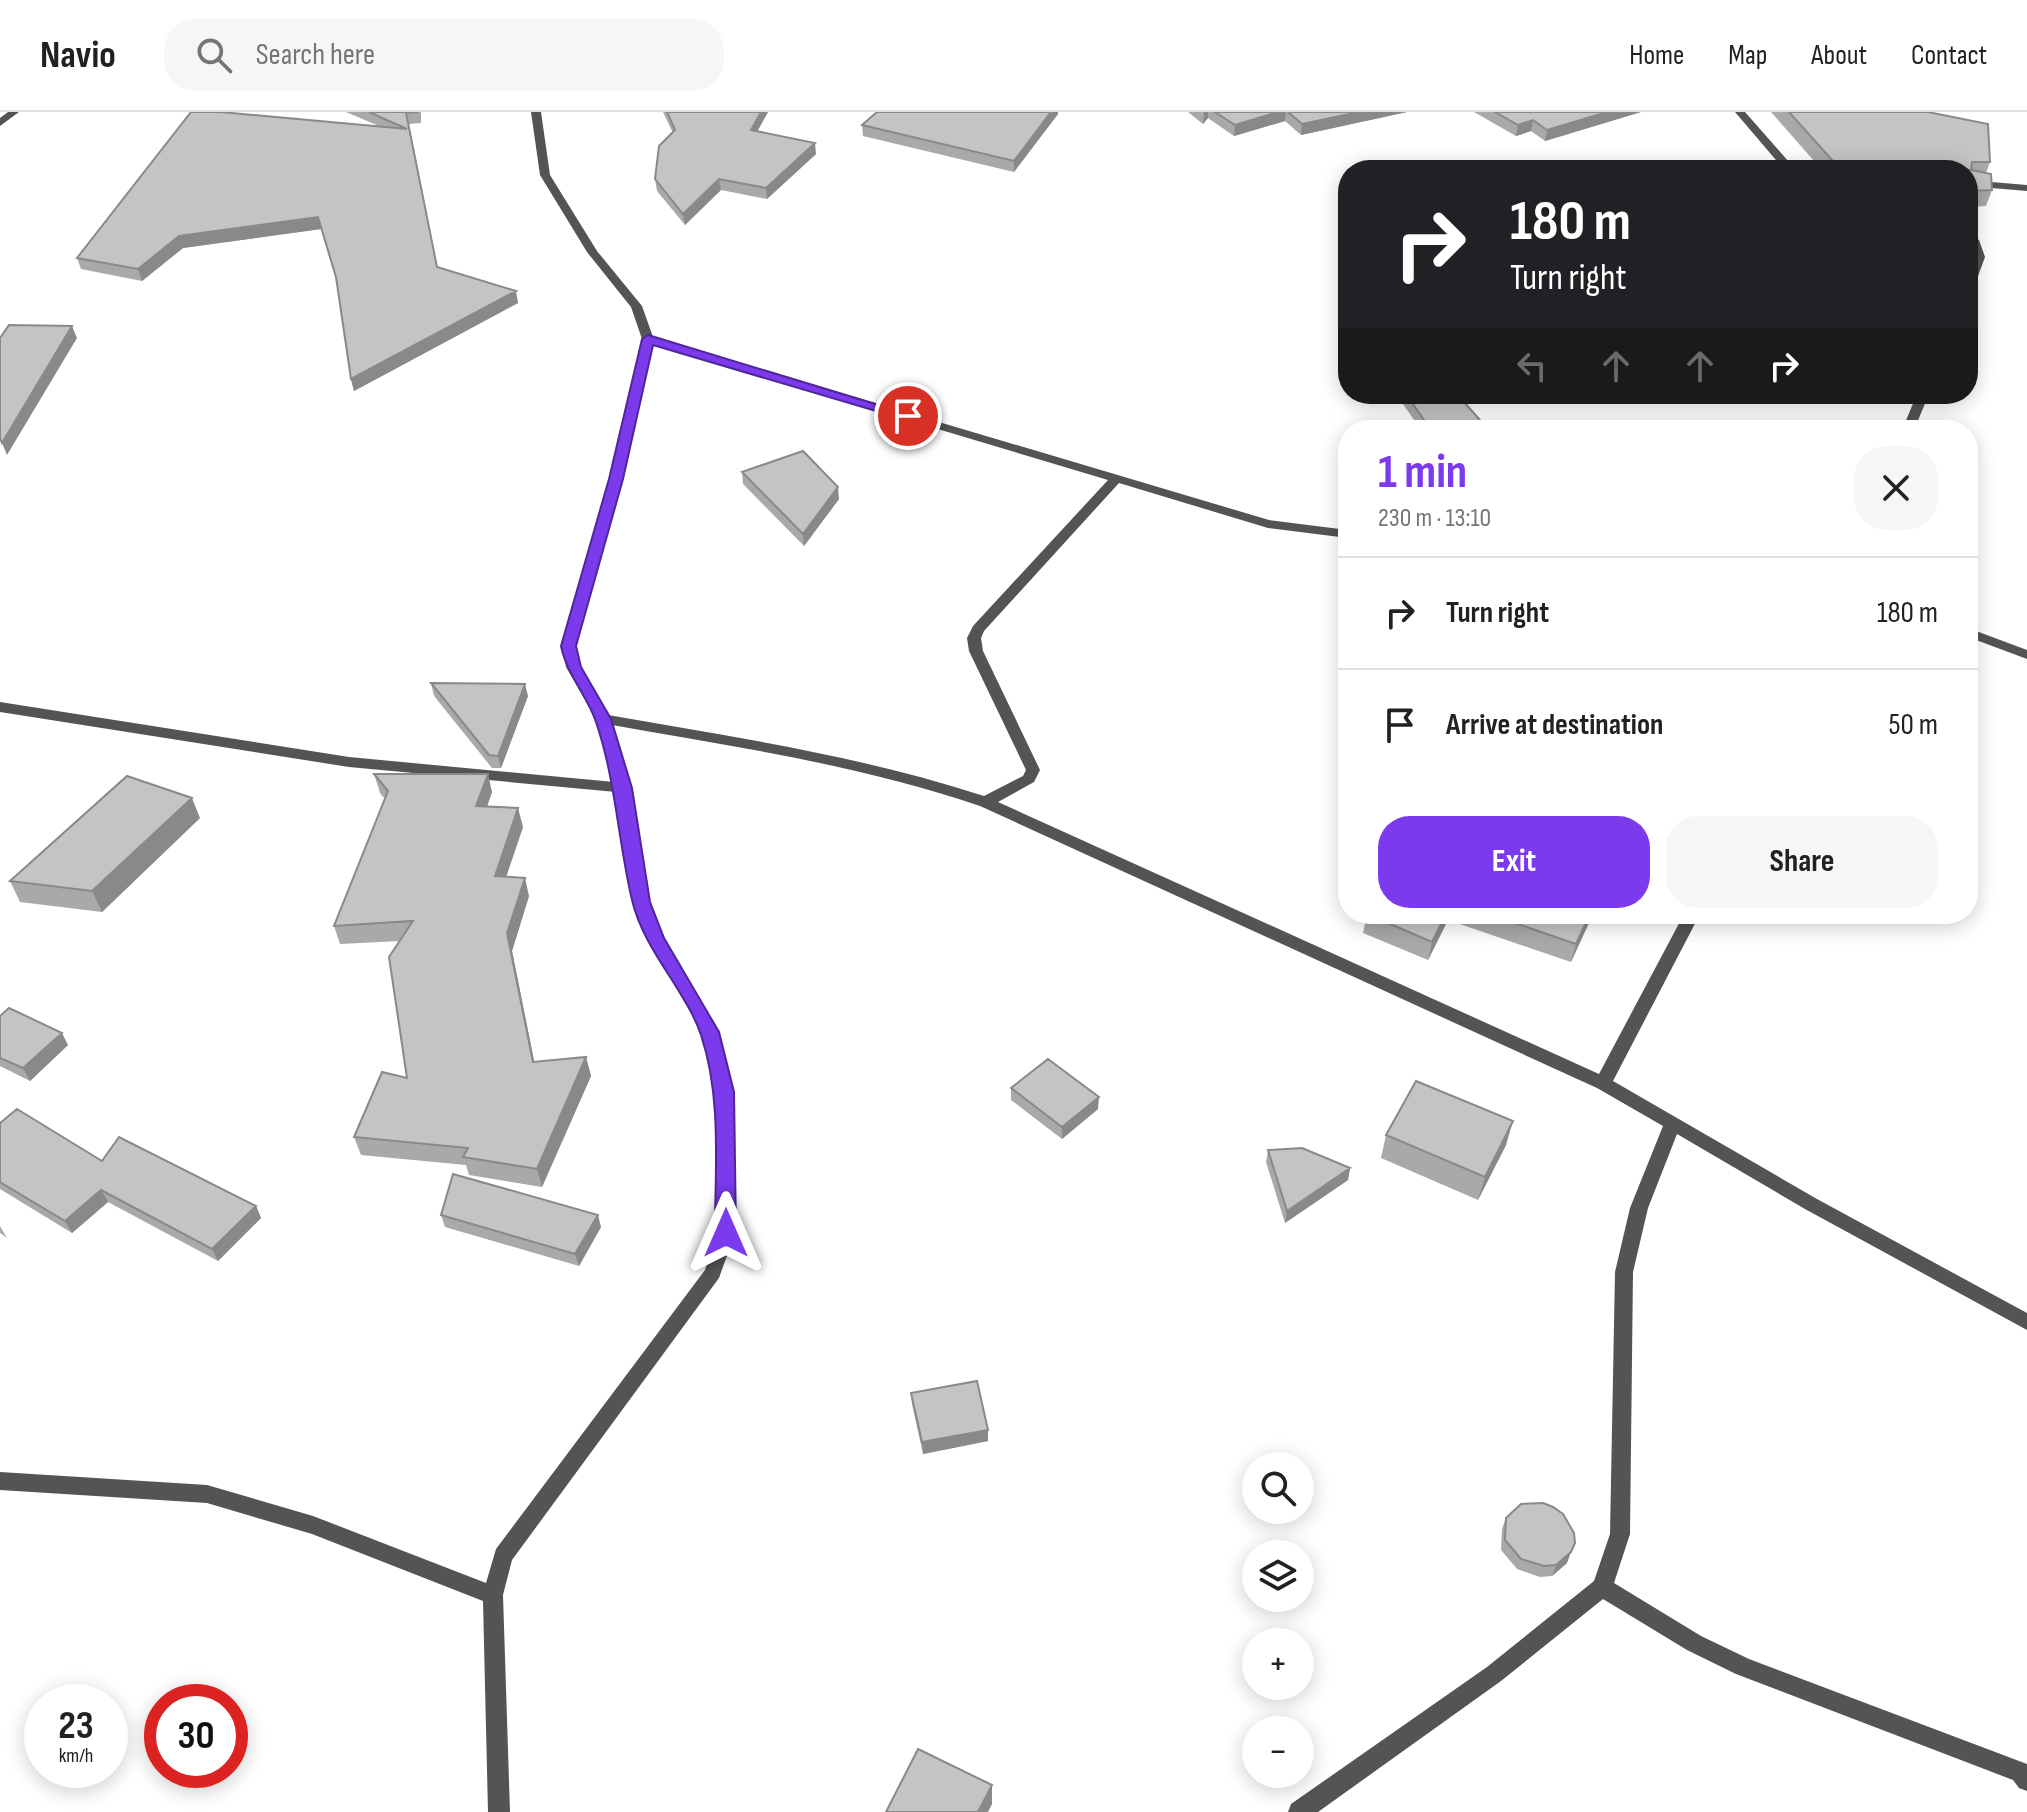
<!DOCTYPE html>
<meta charset="utf-8">
<style>
body{margin:0;font-family:"Sofia Sans Condensed",sans-serif;background:#f6f6f6;color:#202124;height:100vh;display:flex;flex-direction:column;font-size:30px;white-space:nowrap}
*{box-sizing:border-box;margin:0}
p{font-size:26px;color:#757577}
.icon{flex:none;width:44px;height:44px;fill:none;stroke:currentColor;stroke-width:2;stroke-linecap:round;stroke-linejoin:round}
.map{position:relative;flex:1;overflow:hidden}
.panel{position:absolute;left:1338px;top:308px;width:640px;height:504px;display:flex;flex-direction:column;background:#fff;border-radius:32px;box-shadow:0 4px 20px #0003}
.panel>*{flex:none}
.banner{position:absolute;left:1338px;top:48px;width:640px;height:244px;border-radius:32px;box-shadow:0 4px 20px #0003;background:#202124;color:#fff;overflow:hidden}
.tools{position:absolute;left:1242px;top:1340px;display:grid;gap:16px}
.tools a{display:grid;place-items:center;width:72px;height:72px;border-radius:50%;background:#fff;box-shadow:0 4px 20px #0003;font-size:40px}
.speed{position:absolute;left:24px;top:1572px;display:flex;gap:16px;font-size:40px;font-weight:700;text-align:center}
.speed>*{display:grid;place-content:center;width:104px;height:104px;border-radius:50%;background:#fff;box-shadow:0 4px 20px #0003;line-height:1}
.speed small{font-size:20px;font-weight:400}
.speed .limit{border:12px solid #d22;background:#fff;color:#111}
.pin{position:absolute;display:grid;place-items:center;width:68px;height:68px;color:#fff;margin:-34px;border:4px solid #fff;border-radius:50%;box-shadow:0 2px 8px #0007}
.me{position:absolute;width:88px;margin:-44px;rotate:0deg;stroke-linejoin:round;filter:drop-shadow(0 0 6px #0008)}
.turn{display:flex;align-items:center;gap:28px;height:168px;padding:0 40px;font-size:36px}
.turn .icon{width:104px;height:104px;stroke-width:2.5}
.turn b{display:block;font-size:56px;line-height:68px}
.lanes{display:flex;align-items:center;height:76px;padding:0 40px;background:#0003;justify-content:center;gap:40px;direction:ltr}
.lanes .off{opacity:.35}
.round{display:grid;place-items:center;flex:none;width:84px;height:84px;border-radius:32px;background:#f6f6f6}
.overview{display:flex;align-items:center;justify-content:space-between;height:136px;padding:0 40px}
h1{font-size:48px;font-weight:700;line-height:60px;color:#7c3aed}
.action{display:flex;gap:16px;margin-top:auto;padding:16px 40px}
.action a{flex:1;height:92px;border-radius:32px;background:#7c3aed;color:#fff;font-size:32px;font-weight:700;line-height:92px;text-align:center}
.action a+a{background:#f6f6f6;color:#202124}
ul{padding:0;list-style:none}
li{display:flex;align-items:center;gap:24px;height:112px;padding:0 40px;border-top:2px solid #e0e0e0}
li div{flex:1}
li b{display:block;font-size:30px}
li em{font-style:normal}
header{display:flex;align-items:center;gap:48px;box-sizing:border-box;height:112px;padding:0 40px;background:#fff;border-bottom:2px solid #e0e0e0}
header strong{font-size:38px}
nav{display:flex;gap:44px;margin-inline-start:auto;font-size:28px}
.search{width:560px;height:72px;background:#f6f6f6;display:flex;align-items:center;gap:20px;box-sizing:border-box;padding:0 28px;border-radius:32px;color:#757577;font-size:30px}
.map>svg:first-child{display:block}
.lines{fill:none;stroke-linecap:round;stroke-linejoin:round}
.minor{fill:#545454;fill-rule:evenodd}
.wall{fill:#a9a9a9}
.shaded-wall{fill:#898989}
.building{fill:#c4c4c4;stroke:#898989;stroke-width:2}
.route{fill:#7c3aed;stroke:#51269a;stroke-width:2}
</style>
<header>
<strong>Navio</strong>
<div class="search"><svg class="icon" aria-label="search" viewBox="0 0 24 24"><circle cx="10" cy="10" r="6"/><path d="M15 15l6 6"/></svg>Search here</div>
<nav><a>Home</a><a>Map</a><a>About</a><a>Contact</a></nav>
</header>
<div class="map">
<svg width="2027" height="1700" viewBox="0 0 2027 1700">
<rect width="100%" height="100%" fill="#fff"/>
<g class="lines">
<path class="minor" d="M 8,0 L 19,0 L 0,14 L 0,6 Z
M 531,0 L 541,0 L 550,63 L 597,139 L 642,194 L 653,225 L 1269,408 L 1348,418 L 1348,426 L 1268,416 L 1119,371 L 984,519 L 981,526 L 983,539 L 1040,658 L 1034,670 L 998,690 L 1599,962 L 1684,802 L 1700,802 L 1613,969 L 1817,1087 L 2027,1201 L 2027,1218 L 1805,1097 L 1677,1022 L 1648,1096 L 1633,1160 L 1630,1422 L 1614,1471 L 1701,1524 L 1749,1547 L 2027,1652 L 2027,1679 L 2019,1676 L 2013,1668 L 1736,1562 L 1687,1538 L 1603,1487 L 1501,1569 L 1318,1700 L 1288,1700 L 1291,1692 L 1487,1555 L 1594,1469 L 1610,1422 L 1615,1160 L 1630,1096 L 1663,1014 L 1597,976 L 980,694 C 860,653 736,635 612,613 L 630,676 L 649,790 L 663,826 L 718,920 L 732,980 L 735,1121 L 719,1166 L 512,1448 L 503,1483 L 510,1700 L 488,1700 L 483,1489 L 312,1422 L 207,1391 L 0,1378 L 0,1360 L 207,1373 L 313,1404 L 486,1471 L 496,1437 L 705,1158 L 717,1121 L 716,980 L 702,920 L 647,826 L 633,790 L 616,680 L 349,655 L 0,600 L 0,590 L 349,645 L 614,670 L 596,607 L 566,555 L 562,534 L 610,367 L 642,227 L 631,195 L 587,140 L 540,63 ZM 653,232 L 1108,368 L 973,514 L 967,526 L 969,539 L 1026,658 L 1023,664 L 984,684 C 861,644 735,625 608,603 L 580,555 L 576,534 L 622,367 Z
M 1735,0 L 1745,0 L 1789,50 L 1803,58 L 1790,58 L 1781,54 Z
M 1968,68 L 2027,73 L 2027,79 L 1968,74 Z
M 1968,120 L 1979,128 L 1985,145 L 1974,175 L 1968,178 L 1968,161 L 1975,145 L 1968,129 Z
M 1917,282 L 1929,282 L 1914,318 L 1902,318 Z
M 1968,516 L 2027,538 L 2027,547 L 1968,525 Z"/>
</g>
<path class="wall" d="M 346,0 L 421,0 L 421,11 L 409,12 L 437,155 L 518,191 L 354,279 L 351,267 L 336,168 L 321,117 L 183,136 L 142,169 L 81,157 L 77,146 L 379,14 Z
M 663,0 L 768,0 L 757,19 L 816,42 L 767,87 L 721,78 L 685,113 L 657,79 L 655,67 L 673,21 Z
M 1188,0 L 1407,0 L 1301,23 L 1285,9 L 1234,24 L 1208,6 L 1203,12 Z
M 1474,0 L 1641,0 L 1545,29 L 1531,19 L 1516,24 Z
M 1771,0 L 1928,0 L 1990,50 L 1986,61 L 1992,78 L 1986,94 L 1968,95 L 1968,58 L 1822,58 Z
M 1058,2 L 1014,60 L 863,24 L 862,13 Z
M 1396,282 L 1457,282 L 1479,318 L 1421,318 Z
M 742,360 L 839,387 L 804,434 L 743,372 Z
M 431,571 L 528,584 L 501,656 L 492,656 L 434,584 Z
M 374,662 L 492,680 L 487,694 L 523,715 L 506,765 L 529,784 L 512,839 L 534,950 L 586,945 L 591,964 L 542,1075 L 469,1063 L 466,1053 L 361,1043 L 354,1025 L 407,966 L 400,829 L 340,832 L 334,814 L 385,687 L 380,681 Z
M 200,706 L 102,800 L 20,790 L 10,769 Z
M 1367,802 L 1593,802 L 1571,850 L 1448,808 L 1428,848 L 1363,821 Z
M 0,904 L 68,933 L 30,969 L 0,954 Z
M 1011,976 L 1098,997 L 1062,1027 L 1011,988 Z
M 0,1011 L 102,1049 L 256,1094 L 261,1106 L 218,1149 L 108,1090 L 72,1121 L 0,1077 Z
M 1386,1023 L 1506,1033 L 1478,1088 L 1381,1046 Z
M 1268,1038 L 1350,1056 L 1348,1068 L 1285,1111 L 1266,1050 Z
M 441,1103 L 601,1115 L 579,1154 L 445,1115 Z
M 0,1114 L 7,1126 L 0,1121 Z
M 911,1281 L 988,1318 L 988,1329 L 923,1342 L 912,1292 Z
M 1506,1406 L 1567,1451 L 1552,1464 L 1540,1465 L 1517,1457 L 1501,1438 L 1502,1417 Z"/>
<path class="shaded-wall" d="M 761,0 L 768,0 L 752,29 L 751,18 Z
M 1051,0 L 1058,0 L 1058,2 L 1014,60 L 1014,49 Z
M 1204,0 L 1208,0 L 1208,6 L 1203,12 Z
M 1278,0 L 1286,0 L 1285,9 L 1234,24 L 1235,13 Z
M 1359,0 L 1407,0 L 1301,23 L 1302,12 Z
M 1607,0 L 1641,0 L 1545,29 L 1547,18 Z
M 1533,8 L 1531,19 L 1516,24 L 1518,13 Z
M 815,31 L 816,42 L 767,87 L 766,76 Z
M 719,67 L 721,78 L 685,113 L 683,102 Z
M 318,105 L 321,117 L 183,136 L 142,169 L 138,157 L 179,124 Z
M 516,179 L 518,191 L 354,279 L 351,267 Z
M 72,214 L 77,226 L 7,343 L 2,331 Z
M 838,375 L 839,387 L 804,434 L 803,422 Z
M 525,572 L 528,584 L 501,656 L 498,644 Z
M 488,662 L 492,680 L 481,712 L 476,694 Z
M 192,686 L 200,706 L 102,800 L 92,779 Z
M 518,696 L 523,715 L 500,783 L 495,764 Z
M 525,766 L 529,784 L 512,839 L 538,968 L 533,950 L 507,821 Z
M 1446,802 L 1449,802 L 1448,808 L 1428,848 L 1432,830 Z
M 1590,802 L 1593,802 L 1571,850 L 1576,832 Z
M 62,921 L 68,933 L 30,969 L 23,956 Z
M 586,945 L 591,964 L 542,1075 L 537,1057 Z
M 1099,985 L 1098,997 L 1062,1027 L 1062,1015 Z
M 1513,1009 L 1506,1033 L 1478,1088 L 1485,1065 Z
M 1350,1056 L 1348,1068 L 1285,1111 L 1287,1099 Z
M 101,1078 L 108,1090 L 72,1121 L 65,1109 Z
M 256,1094 L 261,1106 L 218,1149 L 212,1137 Z
M 598,1103 L 601,1115 L 579,1154 L 575,1142 Z
M 988,1318 L 988,1329 L 923,1342 L 922,1330 Z
M 1571,1440 L 1567,1451 L 1552,1464 L 1556,1453 Z
M 992,1673 L 992,1692 L 988,1700 L 978,1700 Z"/>
<path class="building" d="M 191,0 L 221,0 L 407,17 L 369,0 L 418,0 L 406,1 L 437,155 L 516,179 L 351,267 L 336,165 L 318,105 L 179,124 L 138,157 L 77,146 Z
M 667,0 L 761,0 L 751,18 L 815,31 L 766,76 L 719,67 L 683,102 L 655,67 L 659,34 L 675,18 Z
M 877,0 L 1051,0 L 1014,49 L 862,13 Z
M 1215,0 L 1278,0 L 1235,13 Z
M 1288,0 L 1359,0 L 1302,12 Z
M 1495,0 L 1607,0 L 1547,18 L 1533,8 L 1518,13 Z
M 1789,0 L 1928,0 L 1988,12 L 1990,50 L 1972,50 L 1971,58 L 1991,62 L 1992,78 L 1968,79 L 1968,58 L 1841,58 Z
M 9,213 L 72,214 L 2,331 L 0,326 L 0,226 Z
M 1406,282 L 1457,282 L 1480,308 L 1479,318 L 1431,318 Z
M 803,339 L 838,375 L 803,422 L 742,360 Z
M 431,571 L 525,572 L 498,644 L 489,643 Z
M 374,662 L 488,662 L 476,694 L 518,696 L 495,764 L 525,766 L 507,821 L 533,950 L 586,945 L 537,1057 L 463,1045 L 468,1036 L 354,1025 L 382,960 L 407,966 L 389,845 L 413,809 L 334,814 L 388,679 Z
M 127,664 L 192,686 L 92,779 L 10,769 Z
M 1367,802 L 1446,802 L 1432,830 Z
M 1489,802 L 1590,802 L 1576,832 Z
M 9,896 L 62,921 L 23,956 L 0,946 L 0,904 Z
M 1048,947 L 1099,985 L 1062,1015 L 1011,976 Z
M 1416,969 L 1513,1009 L 1485,1065 L 1386,1023 Z
M 17,997 L 102,1049 L 119,1025 L 256,1094 L 212,1137 L 101,1078 L 65,1109 L 0,1070 L 0,1011 Z
M 1302,1036 L 1350,1056 L 1287,1099 L 1268,1038 Z
M 453,1062 L 598,1103 L 575,1142 L 441,1103 Z
M 977,1269 L 988,1318 L 922,1330 L 911,1281 Z
M 1543,1391 L 1553,1395 L 1563,1402 L 1574,1421 L 1575,1431 L 1571,1440 L 1556,1453 L 1544,1454 L 1521,1447 L 1505,1428 L 1506,1406 L 1521,1392 Z
M 918,1637 L 992,1673 L 978,1700 L 886,1700 Z"/>
<path class="route" d="M 648,223 L 915,304 L 903,307 L 653,233 L 623,367 L 576,534 L 581,555 L 611,607 L 632,676 L 650,790 L 664,826 L 719,920 L 734,980 L 736,1121 L 733,1127 L 726,1130 L 718,1127 L 715,1121 C 715,1056 722,986 701,923 C 686,878 644,839 632,788 C 618,729 616,669 596,610 C 587,583 567,563 561,534 L 609,367 L 642,227 Z"/>
</svg>
<div class="tools">
<a><svg class="icon" aria-label="search" viewBox="0 0 24 24"><circle cx="10" cy="10" r="6"/><path d="M15 15l6 6"/></svg></a>
<a><svg class="icon" aria-label="layers" viewBox="0 0 24 24"><path d="M12 4l9 5-9 5-9-5zM3 14l9 5 9-5"/></svg></a>
<a>+</a>
<a>−</a>
</div>
<div class="speed"><div>23<small>km/h</small></div><div class="limit">30</div></div>
<div class="pin" style="left:908px;top:304px;background:#d93025"><svg class="icon" aria-label="arrive" viewBox="0 0 24 24"><path d="M6 21V4h12l-3 4 3 4H6"/></svg></div>
<svg class="me" style="left:726px;top:1121px" viewBox="-20 -20 40 40"><path d="M0-17L14 15 0 8-14 15z" fill="#7c3aed" stroke="#fff" stroke-width="4"/></svg>
<div class="banner">
<div class="turn"><svg class="icon" aria-label="right" viewBox="0 0 24 24"><path d="M7 20v-9h11M14 6l5 5-5 5"/></svg><div><b>180 m</b>Turn right</div></div>
<div class="lanes"><svg class="icon off" aria-label="left" viewBox="0 0 24 24"><path d="M17 20v-9H6M10 6l-5 5 5 5"/></svg><svg class="icon off" aria-label="ahead" viewBox="0 0 24 24"><path d="M12 20V5M6 11l6-6 6 6"/></svg><svg class="icon off" aria-label="ahead" viewBox="0 0 24 24"><path d="M12 20V5M6 11l6-6 6 6"/></svg><svg class="icon" aria-label="right" viewBox="0 0 24 24"><path d="M7 20v-9h11M14 6l5 5-5 5"/></svg></div>
</div>
<section class="panel">
<div class="overview"><div><h1>1 min</h1><p>230 m · 13:10</p></div><a class="round"><svg class="icon" aria-label="close" viewBox="0 0 24 24"><path d="M6 6l12 12M18 6L6 18"/></svg></a></div>
<ul>
<li><svg class="icon" aria-label="right" viewBox="0 0 24 24"><path d="M7 20v-9h11M14 6l5 5-5 5"/></svg><div><b>Turn right</b></div><em>180 m</em></li>
<li><svg class="icon" aria-label="arrive" viewBox="0 0 24 24"><path d="M6 21V4h12l-3 4 3 4H6"/></svg><div><b>Arrive at destination</b></div><em>50 m</em></li>
</ul>
<div class="action"><a>Exit</a><a>Share</a></div>
</section>
</div>
